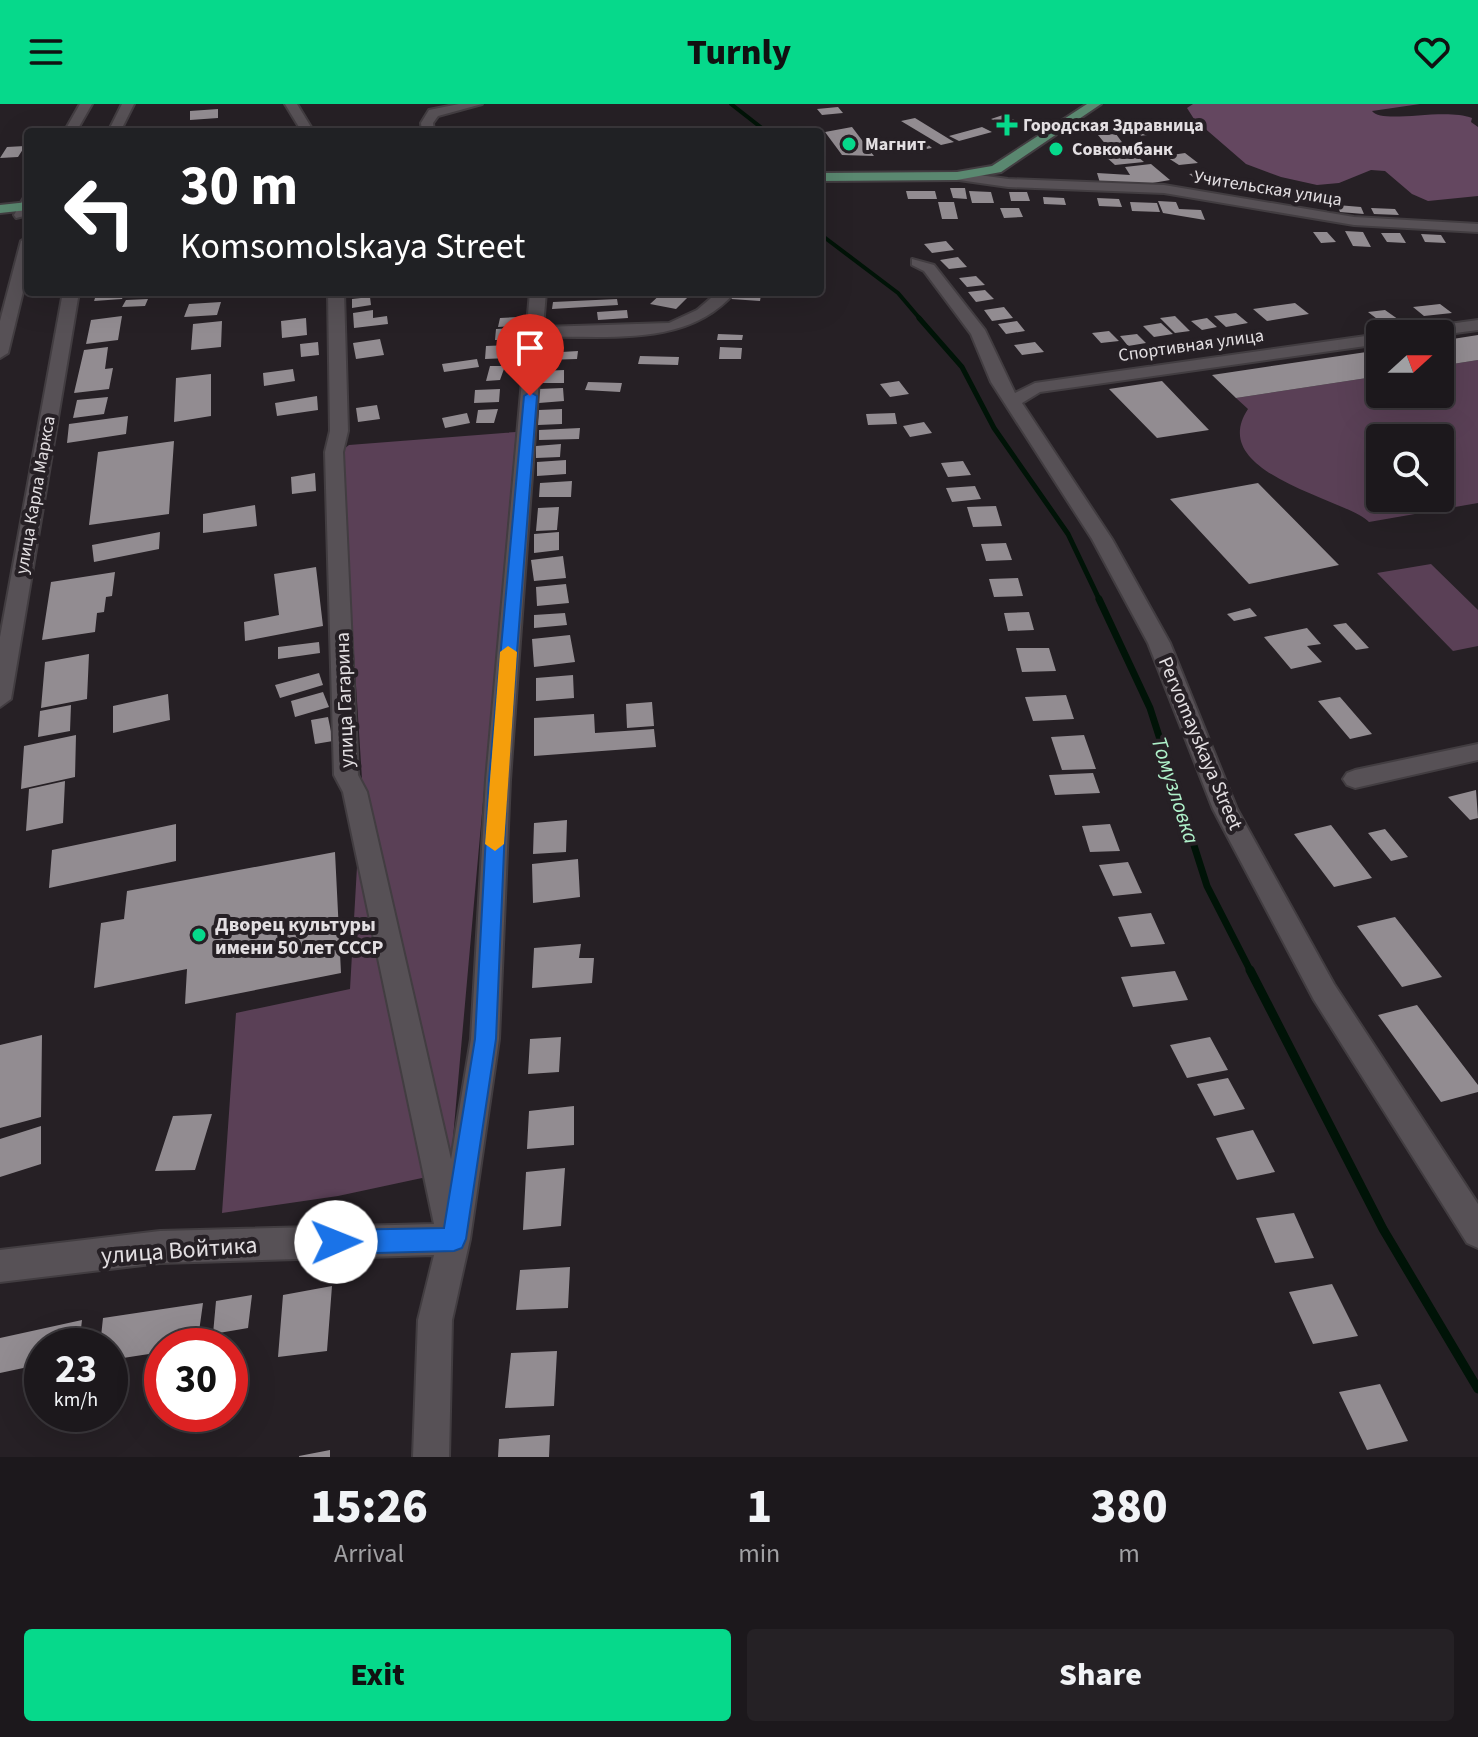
<!DOCTYPE html>
<meta charset="utf-8">
<style>
body{margin:0;font-family:"Source Sans 3",sans-serif;background:#252125;color:#f1f3f6;height:100vh;display:flex;flex-direction:column;font-size:30px;white-space:nowrap}
*{box-sizing:border-box;margin:0}
p{font-size:26px;color:#a0a0a3}
.icon{flex:none;width:44px;height:44px;fill:none;stroke:currentColor;stroke-width:2;stroke-linecap:round;stroke-linejoin:round}
.map{position:relative;height:1353px;overflow:hidden}
.drawer{display:flex;flex-direction:column;background:#1c181c;flex:1}
.drawer>*{flex:none}
.guide{position:absolute;left:24px;top:24px;width:800px;height:168px;border-radius:8px;box-shadow:0 8px 32px #0002,0 0 0 2px #3a373b;background:#202124;color:#fff;overflow:hidden}
.needle{width:52px;rotate:69deg}
.fabs{position:absolute;left:1366px;top:216px;display:grid;gap:16px}
.fabs a{display:grid;place-items:center;width:88px;height:88px;border-radius:8px;background:#1c181c;box-shadow:0 8px 32px #0002,0 0 0 2px #3a373b;font-size:40px}
.speed{position:absolute;left:24px;top:1224px;display:flex;gap:16px;font-size:40px;font-weight:700;text-align:center}
.speed>*{display:grid;place-content:center;width:104px;height:104px;border-radius:50%;background:#1c181c;box-shadow:0 8px 32px #0002,0 0 0 2px #3a373b;line-height:1}
.speed small{font-size:20px;font-weight:400}
.speed .limit{border:12px solid #d22;background:#fff;color:#111}
.pin{position:absolute;display:grid;place-items:center;width:68px;height:68px;color:#fff;margin:-82px -34px;border-radius:50% 50% 50% 0;rotate:-45deg;box-shadow:0 0 8px #0007}
.pin .icon{rotate:45deg}
.me{position:absolute;width:88px;margin:-44px;rotate:89deg;stroke-linejoin:round;filter:drop-shadow(0 0 6px #0008)}
.turn{display:flex;align-items:center;gap:28px;height:168px;padding:0 24px;font-size:36px}
.turn .icon{width:104px;height:104px;stroke-width:2.5}
.turn b{display:block;font-size:56px;line-height:68px}
.eta{display:flex;justify-content:space-evenly;align-items:center;height:136px;text-align:center}
.eta b{font-size:48px;font-weight:800;line-height:56px}
.cta{display:flex;gap:16px;margin-top:auto;padding:16px 24px}
.cta a{flex:1;height:92px;border-radius:8px;background:#06d98b;color:#111;font-size:32px;font-weight:800;line-height:92px;text-align:center}
.cta a+a{background:#252125;color:#f1f3f6}
header{display:flex;justify-content:space-between;align-items:center;height:104px;padding:0 24px;background:#06d98b;color:#111;font-size:36px;font-weight:800}
.map>svg:first-child{display:block}
.green{fill:#5a4056;fill-rule:evenodd}
.forest{fill:#644760}
.lines{fill:none;stroke-linecap:round;stroke-linejoin:round}
.stream-far3{stroke:#001307;stroke-width:4}
.stream-far2{stroke:#001307;stroke-width:5}
.stream-far1{stroke:#001307;stroke-width:7}
.stream{stroke:#001307;stroke-width:9}
.building{fill:#928c91}
.minor-casing{stroke:#423d41;stroke-width:4}
.major-casing{stroke:#423d41;stroke-width:4}
.minor{fill:#575156;fill-rule:evenodd}
.major{fill:#5a8870;fill-rule:evenodd}
.route{fill:#1a73e8;stroke:#114b97;stroke-width:2}
.slow{fill:#f59e0b}
.poi-dot{fill:#06d98b;stroke:#262025;stroke-width:3}
.labels{text-anchor:middle;stroke-width:8;stroke-linejoin:round;paint-order:stroke}
.far-poi-label{font-size:18px;font-weight:bold;fill:#e3dfe2;stroke:#262025;text-anchor:start}
.far-street-label{font-size:18px;fill:#e3dfe2;stroke:#262025}
.street-label{font-size:20px;fill:#e3dfe2;stroke:#262025}
.poi-label{font-size:20px;font-weight:bold;fill:#e3dfe2;stroke:#262025;text-anchor:start}
.water-label{font-size:22px;font-style:italic;fill:#aff1ca;stroke:#262025}
.near-street-label{font-size:24px;fill:#e3dfe2;stroke:#262025}
</style>
<header><svg class="icon" aria-label="menu" viewBox="0 0 24 24"><path d="M4 6h16M4 12h16M4 18h16"/></svg>Turnly<svg class="icon" aria-label="heart" viewBox="0 0 24 24"><path d="M12 20l-8-8c-3-5 5-10 8-4 3-6 11-1 8 4z"/></svg></header>
<div class="map">
<svg width="1478" height="1353" viewBox="0 0 1478 1353">
<rect width="100%" height="100%" fill="#262025"/>
<path class="green" d="M 1478,256 L 1478,399 L 1369,418 C 1345,394 1205,370 1248,305 L 1236,294 L 1380,272 L 1380,290 L 1440,290 L 1440,262 ZM 1380,334 L 1440,334 L 1440,394 L 1380,394 Z
M 516,328 L 450,1068 L 338,1092 L 222,1109 L 236,909 L 350,885 L 362,675 L 341,347 L 349,341 Z
M 1431,460 L 1478,506 L 1478,542 L 1453,547 L 1377,469 Z"/>
<path class="forest" d="M 1193,0 L 1420,0 L 1372,7 C 1383,21 1443,3 1472,14 L 1471,18 L 1478,23 L 1478,92 L 1428,97 L 1412,90 L 1385,67 L 1371,66 L 1339,79 L 1317,81 L 1281,73 L 1246,60 L 1194,15 L 1187,4 Z"/>
<g class="lines">
<path class="stream-far3" d="M 731,0 L 767,28
M 820,130 L 898,189 L 921,216"/>
<path class="stream-far2" d="M 919,214 L 962,263 L 994,324 L 1068,430 L 1100,497"/>
<path class="stream-far1" d="M 1099,495 L 1150,604 L 1207,782 L 1251,868"/>
<path class="stream" d="M 1250,866 L 1383,1125 L 1478,1285"/>
</g>
<path class="building" d="M 838,3 L 843,9 L 822,11 L 817,5 Z
M 218,5 L 218,14 L 190,16 L 190,7 Z
M 1003,11 L 1019,18 L 1008,22 L 991,15 Z
M 915,14 L 954,38 L 941,41 L 901,17 Z
M 1129,18 L 1137,24 L 1153,22 L 1163,29 L 1139,32 L 1112,21 Z
M 852,23 L 874,52 L 842,51 L 825,28 Z
M 982,23 L 992,28 L 959,37 L 949,32 Z
M 1116,30 L 1124,41 L 1144,58 L 1115,61 L 1095,43 L 1107,42 L 1098,31 Z
M 926,39 L 932,44 L 908,48 L 901,43 Z
M 25,42 L 18,53 L 0,54 L 7,43 Z
M 1185,49 L 1198,59 L 1179,61 L 1165,52 Z
M 1151,60 L 1170,76 L 1141,81 L 1100,79 L 1097,69 L 1130,71 L 1125,63 Z
M 1207,68 L 1218,75 L 1200,78 L 1189,70 Z
M 950,84 L 965,84 L 967,95 L 953,94 Z
M 906,87 L 935,87 L 937,95 L 908,95 Z
M 969,87 L 991,88 L 994,99 L 972,99 Z
M 1009,88 L 1027,88 L 1030,97 L 1011,97 Z
M 1043,93 L 1064,94 L 1066,101 L 1044,100 Z
M 1097,94 L 1119,95 L 1122,103 L 1099,102 Z
M 1158,97 L 1176,98 L 1179,105 L 1201,106 L 1205,116 L 1163,109 Z
M 938,98 L 954,98 L 958,115 L 942,115 Z
M 1130,98 L 1157,99 L 1160,108 L 1132,107 Z
M 1337,101 L 1361,103 L 1364,110 L 1340,108 Z
M 1000,104 L 1019,104 L 1023,113 L 1004,114 Z
M 1371,104 L 1395,105 L 1399,111 L 1374,110 Z
M 1345,127 L 1363,128 L 1371,143 L 1353,142 Z
M 1313,128 L 1327,128 L 1336,138 L 1321,139 Z
M 1381,129 L 1400,129 L 1406,139 L 1387,138 Z
M 1421,130 L 1441,131 L 1446,139 L 1425,138 Z
M 946,137 L 954,146 L 932,149 L 924,140 Z
M 958,153 L 967,163 L 949,165 L 940,156 Z
M 976,172 L 985,181 L 967,183 L 959,174 Z
M 985,186 L 994,195 L 976,198 L 968,188 Z
M 97,188 L 125,188 L 122,195 L 94,197 Z
M 663,188 L 665,188 L 689,192 L 676,205 L 650,200 Z
M 734,189 L 761,191 L 760,197 L 731,195 Z
M 370,193 L 371,201 L 352,204 L 352,195 Z
M 148,195 L 145,202 L 122,203 L 126,196 Z
M 617,195 L 618,201 L 552,205 L 553,198 Z
M 221,198 L 217,211 L 184,213 L 189,200 Z
M 1295,199 L 1309,210 L 1267,217 L 1253,205 Z
M 1440,200 L 1452,209 L 1424,212 L 1413,203 Z
M 1004,203 L 1013,214 L 992,217 L 984,206 Z
M 373,206 L 373,214 L 387,212 L 388,220 L 354,224 L 353,209 Z
M 627,206 L 628,214 L 598,216 L 597,208 Z
M 1385,206 L 1402,218 L 1385,221 L 1368,208 Z
M 1236,209 L 1248,219 L 1226,223 L 1214,212 Z
M 122,212 L 118,236 L 86,240 L 91,216 Z
M 1175,212 L 1190,227 L 1175,229 L 1160,214 Z
M 518,213 L 516,222 L 498,223 L 500,214 Z
M 306,214 L 307,231 L 282,234 L 281,217 Z
M 1207,214 L 1217,223 L 1202,226 L 1191,217 Z
M 222,217 L 221,243 L 191,246 L 193,220 Z
M 1017,217 L 1025,227 L 1006,230 L 998,220 Z
M 1161,219 L 1173,230 L 1154,233 L 1143,222 Z
M 515,224 L 514,236 L 495,236 L 496,225 Z
M 1109,227 L 1119,237 L 1101,239 L 1092,229 Z
M 718,230 L 743,231 L 742,236 L 717,236 Z
M 1137,230 L 1146,239 L 1128,242 L 1120,232 Z
M 1478,231 L 1478,256 L 1440,262 L 1440,237 Z
M 380,235 L 384,251 L 356,255 L 353,239 Z
M 318,238 L 319,251 L 301,253 L 300,240 Z
M 1035,238 L 1044,248 L 1022,251 L 1014,241 Z
M 511,241 L 509,254 L 485,255 L 486,242 Z
M 108,243 L 105,265 L 113,264 L 109,285 L 74,289 L 84,246 Z
M 720,243 L 742,244 L 741,255 L 719,255 Z
M 1380,246 L 1380,272 L 1236,294 L 1212,271 Z
M 578,247 L 577,255 L 545,256 L 545,249 Z
M 640,252 L 679,253 L 678,261 L 638,260 Z
M 477,255 L 479,263 L 444,268 L 442,260 Z
M 490,262 L 505,262 L 500,276 L 486,277 Z
M 293,265 L 295,277 L 264,282 L 263,269 Z
M 564,266 L 564,279 L 541,279 L 542,267 Z
M 211,270 L 211,312 L 174,318 L 176,274 Z
M 899,277 L 909,290 L 890,293 L 880,280 Z
M 1162,277 L 1209,326 L 1157,334 L 1109,285 Z
M 588,278 L 622,279 L 620,288 L 585,286 Z
M 563,284 L 564,297 L 539,299 L 539,285 Z
M 500,285 L 499,298 L 474,299 L 475,286 Z
M 317,292 L 318,306 L 277,312 L 275,299 Z
M 108,293 L 104,310 L 73,314 L 77,296 Z
M 377,301 L 380,315 L 358,318 L 356,304 Z
M 498,305 L 494,319 L 476,319 L 478,306 Z
M 562,305 L 562,320 L 538,321 L 539,306 Z
M 467,309 L 470,319 L 445,324 L 442,314 Z
M 895,309 L 897,320 L 868,321 L 866,310 Z
M 128,312 L 126,330 L 67,339 L 69,320 Z
M 924,318 L 932,329 L 910,333 L 903,322 Z
M 580,324 L 579,335 L 539,336 L 539,326 Z
M 174,337 L 169,410 L 89,421 L 98,348 Z
M 561,340 L 560,353 L 536,354 L 536,342 Z
M 566,356 L 566,370 L 537,372 L 537,358 Z
M 963,357 L 971,371 L 948,373 L 941,359 Z
M 315,369 L 316,387 L 292,390 L 291,373 Z
M 572,377 L 571,393 L 539,393 L 540,379 Z
M 1258,379 L 1339,461 L 1249,480 L 1170,395 Z
M 975,382 L 981,395 L 952,398 L 946,384 Z
M 255,401 L 257,422 L 203,429 L 203,410 Z
M 996,402 L 1002,422 L 973,423 L 967,403 Z
M 559,403 L 557,426 L 536,427 L 538,404 Z
M 160,428 L 159,445 L 94,458 L 92,441 Z
M 559,428 L 559,446 L 534,449 L 534,430 Z
M 1006,439 L 1012,456 L 986,457 L 981,440 Z
M 563,452 L 566,474 L 534,477 L 531,456 Z
M 316,463 L 323,522 L 245,537 L 244,518 L 279,511 L 274,470 Z
M 115,468 L 112,492 L 106,493 L 104,508 L 97,509 L 95,528 L 42,536 L 51,478 Z
M 1018,474 L 1023,492 L 994,493 L 989,475 Z
M 566,480 L 569,499 L 537,502 L 536,483 Z
M 1250,504 L 1257,512 L 1234,517 L 1227,510 Z
M 1029,508 L 1034,526 L 1008,527 L 1004,509 Z
M 565,509 L 567,521 L 534,524 L 534,511 Z
M 1346,519 L 1369,544 L 1356,546 L 1333,521 Z
M 1307,524 L 1321,540 L 1307,542 L 1322,558 L 1291,565 L 1264,533 Z
M 570,531 L 575,558 L 534,563 L 532,535 Z
M 319,538 L 320,549 L 278,555 L 278,543 Z
M 1016,544 L 1049,544 L 1056,567 L 1022,568 Z
M 89,550 L 87,595 L 41,604 L 45,558 Z
M 319,569 L 323,581 L 280,594 L 275,581 Z
M 573,571 L 574,594 L 536,597 L 536,574 Z
M 323,588 L 329,603 L 295,613 L 291,597 Z
M 168,590 L 170,616 L 113,629 L 113,602 Z
M 1066,591 L 1074,615 L 1033,617 L 1025,593 Z
M 1340,593 L 1372,630 L 1350,635 L 1318,597 Z
M 652,598 L 654,622 L 627,624 L 626,600 Z
M 71,601 L 70,627 L 38,633 L 40,607 Z
M 594,610 L 595,629 L 654,625 L 656,643 L 534,652 L 534,614 Z
M 328,613 L 333,637 L 315,640 L 311,616 Z
M 76,631 L 75,673 L 21,685 L 24,642 Z
M 1084,631 L 1096,665 L 1062,666 L 1051,633 Z
M 1093,669 L 1100,689 L 1055,691 L 1049,671 Z
M 65,677 L 63,719 L 26,727 L 29,685 Z
M 1476,686 L 1478,714 L 1470,716 L 1448,693 Z
M 567,716 L 566,748 L 533,750 L 534,719 Z
M 176,720 L 176,757 L 49,784 L 52,746 Z
M 1110,720 L 1120,747 L 1090,748 L 1082,722 Z
M 1331,721 L 1372,774 L 1334,783 L 1294,730 Z
M 1385,725 L 1408,753 L 1391,757 L 1368,729 Z
M 335,748 L 341,869 L 185,900 L 187,865 L 94,884 L 101,819 L 124,815 L 127,787 Z
M 578,755 L 580,793 L 533,799 L 532,760 Z
M 1128,758 L 1142,789 L 1113,792 L 1099,761 Z
M 1151,809 L 1165,840 L 1131,843 L 1118,813 Z
M 1395,813 L 1442,873 L 1402,883 L 1357,822 Z
M 581,840 L 579,854 L 594,854 L 592,879 L 532,884 L 534,844 Z
M 1175,867 L 1188,896 L 1133,903 L 1121,873 Z
M 1417,901 L 1478,981 L 1478,988 L 1441,998 L 1378,911 Z
M 42,931 L 41,1013 L 0,1024 L 0,941 Z
M 561,933 L 559,968 L 528,970 L 530,935 Z
M 1210,933 L 1228,966 L 1187,974 L 1170,941 Z
M 1228,974 L 1245,1005 L 1214,1012 L 1197,980 Z
M 574,1002 L 574,1041 L 527,1045 L 529,1007 Z
M 212,1010 L 195,1066 L 155,1067 L 173,1012 Z
M 41,1022 L 41,1060 L 0,1073 L 0,1035 Z
M 1253,1026 L 1275,1068 L 1237,1076 L 1216,1034 Z
M 565,1064 L 561,1122 L 523,1126 L 526,1068 Z
M 1294,1109 L 1314,1154 L 1275,1159 L 1256,1114 Z
M 570,1163 L 568,1204 L 516,1206 L 520,1166 Z
M 1332,1180 L 1358,1232 L 1313,1240 L 1289,1188 Z
M 332,1182 L 327,1247 L 278,1253 L 283,1191 Z
M 252,1191 L 248,1224 L 213,1230 L 216,1197 Z
M 203,1199 L 197,1242 L 162,1242 L 162,1248 L 110,1256 L 110,1242 L 100,1242 L 103,1214 Z
M 82,1216 L 79,1242 L 42,1242 L 42,1260 L 0,1269 L 0,1234 Z
M 557,1247 L 554,1302 L 505,1304 L 511,1249 Z
M 1380,1280 L 1408,1337 L 1367,1346 L 1339,1288 Z
M 550,1331 L 549,1353 L 498,1353 L 499,1335 Z
M 330,1346 L 330,1353 L 299,1353 L 299,1352 Z"/>
<g class="lines">
<g class="minor-casing">
<path id="minor" d="M 80,0 L 92,0 L 76,28 L 64,28 Z
M 122,0 L 134,0 L 120,28 L 108,28 Z
M 285,0 L 297,0 L 314,28 L 302,28 Z
M 459,0 L 482,0 L 438,12 L 433,19 L 434,28 L 422,28 L 421,19 L 429,6 Z
M 957,68 L 1008,75 L 1164,81 L 1354,113 L 1478,120 L 1478,128 L 1354,121 L 1164,89 L 1008,83 L 952,75 L 952,69 Z
M 28,94 L 28,111 L 16,114 L 14,111 L 23,95 Z
M 28,133 L 28,167 L 8,249 L 0,254 L 0,217 L 21,137 Z
M 912,155 L 934,161 L 985,226 L 1015,289 L 1035,279 L 1380,230 L 1380,240 L 1040,288 L 1022,299 L 1112,435 L 1170,539 L 1237,705 L 1334,880 L 1478,1100 L 1478,1144 L 1467,1139 L 1314,896 L 1213,705 L 1148,539 L 1092,435 L 991,278 L 971,230 L 924,167 L 912,161 Z
M 63,188 L 79,188 L 11,595 L 0,603 L 0,533 Z
M 328,188 L 344,188 L 348,327 L 343,348 L 358,671 L 367,688 L 451,1055 L 471,935 L 486,676 L 530,188 L 546,188 L 543,223 L 669,219 L 697,206 L 718,188 L 735,188 C 688,244 608,231 542,233 L 510,676 L 499,935 L 470,1135 L 452,1216 L 449,1353 L 413,1353 L 418,1216 L 434,1151 L 160,1159 L 0,1178 L 0,1146 L 160,1127 L 434,1120 L 343,688 L 334,671 L 325,348 L 330,327 Z
M 1478,216 L 1478,226 L 1440,231 L 1405,230 L 1413,225 Z
M 1478,640 L 1478,656 L 1355,684 L 1347,681 L 1343,675 L 1347,669 L 1355,666 Z"/>
</g>
<g class="major-casing">
<path id="major" d="M 1087,0 L 1101,0 L 1001,68 L 957,76 L 820,77 L 820,69 L 957,68 L 992,62 Z
M 28,98 L 28,106 L 0,109 L 0,101 Z"/>
</g>
<use href="#minor" class="minor"/>
<use href="#major" class="major"/>
</g>
<path class="route" d="M 530,288 L 537,292 L 507,676 L 496,935 L 466,1135 L 462,1144 L 454,1147 L 336,1150 L 328,1147 L 324,1138 L 328,1130 L 336,1126 L 444,1124 L 475,935 L 489,676 L 524,292 Z"/>
<path class="slow" d="M 508,542 L 517,548 L 504,740 L 495,747 L 485,740 L 500,548 Z"/>
<g class="poi-dot">
<path d="M1003 9h8v8h8v8h-8v8h-8v-8h-8v-8h8z"/>
<circle cx="849" cy="40" r="8"/>
<circle cx="1056" cy="45" r="8"/>
<circle cx="199" cy="831" r="8"/>
</g>
<g class="labels">
<g class="far-poi-label">
<text x="1023" y="27">Городская Здравница</text>
<text x="865" y="46">Магнит</text>
<text x="1072" y="51">Совкомбанк</text>
</g>
<g class="far-street-label">
<text transform="translate(1268 84) rotate(9)" y="6">Учительская улица</text>
<text transform="translate(1191 241) rotate(-8)" y="6">Спортивная улица</text>
<text transform="translate(35 391) rotate(-80)" y="6">улица Карла Маркса</text>
</g>
<g class="street-label">
<text transform="translate(344 596) rotate(-92)" y="7">улица Гагарина</text>
<text transform="translate(1201 639) rotate(67)" y="7">Pervomayskaya Street</text>
</g>
<g class="poi-label">
<text x="215" y="827">Дворец культуры<tspan x="215" dy="23">имени 50 лет СССР</tspan></text>
</g>
<g class="water-label">
<text transform="translate(1176 686) rotate(72)" y="8">Томузловка</text>
</g>
<g class="near-street-label">
<text transform="translate(179 1146) rotate(-4)" y="8">улица Войтика</text>
</g>
</g>
</svg>
<div class="fabs">
<a><svg class="needle" viewBox="-14 -14 28 28"><path d="M0-13l5 13h-10z" fill="#e53935"/><path d="M0 13l5-13h-10z" fill="#a0a0a3"/></svg></a>
<a><svg class="icon" aria-label="search" viewBox="0 0 24 24"><circle cx="10" cy="10" r="6"/><path d="M15 15l6 6"/></svg></a>
</div>
<div class="speed"><div>23<small>km/h</small></div><div class="limit">30</div></div>
<div class="pin" style="left:530px;top:292px;background:#d93025"><svg class="icon" aria-label="arrive" viewBox="0 0 24 24"><path d="M6 21V4h12l-3 4 3 4H6"/></svg></div>
<svg class="me" style="left:336px;top:1138px" viewBox="-20 -20 40 40"><circle r="19" fill="#fff"/><path d="M0-13L10 11 0 6-10 11z" fill="#1a73e8"/></svg>
<div class="guide">
<div class="turn"><svg class="icon" aria-label="left" viewBox="0 0 24 24"><path d="M17 20v-9H6M10 6l-5 5 5 5"/></svg><div><b>30 m</b>Komsomolskaya Street</div></div>
</div>
</div>
<section class="drawer">
<div class="eta">
<div><b>15:26</b><p>Arrival</p></div>
<div><b>1</b><p>min</p></div>
<div><b>380</b><p>m</p></div>
</div>
<div class="cta"><a>Exit</a><a>Share</a></div>
</section>
